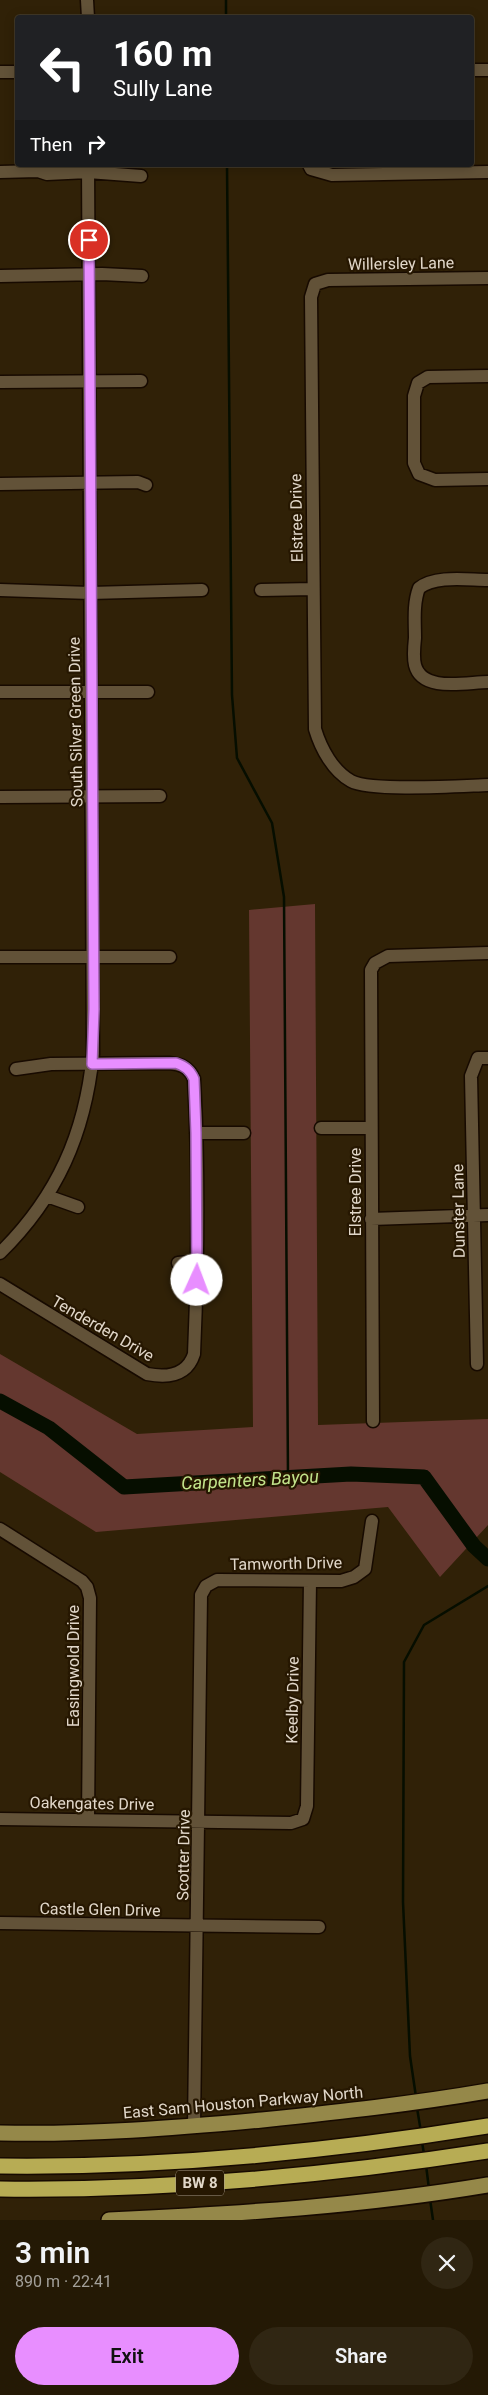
<!DOCTYPE html>
<meta charset="utf-8">
<style>
body{margin:0;font-family:Roboto,sans-serif;background:#302613;color:#f1f3f6;height:100vh;display:flex;flex-direction:column;font-size:19px;white-space:nowrap}
*{box-sizing:border-box;margin:0}
p{font-size:16px;color:#a3a09a}
.icon{flex:none;width:28px;height:28px;fill:none;stroke:currentColor;stroke-width:2;stroke-linecap:round;stroke-linejoin:round}
.map{position:relative;height:2220px;overflow:hidden}
.details{display:flex;flex-direction:column;background:#241905;flex:1}
.details>*{flex:none}
.banner{position:absolute;left:15px;top:15px;width:459px;height:152px;border-radius:5px;box-shadow:0 2px 12px #0003,0 0 0 1px #413827;background:#202124;color:#fff;overflow:hidden}
.pin{position:absolute;display:grid;place-items:center;width:42px;height:42px;color:#fff;margin:-21px;border:2px solid #fff;border-radius:50%;box-shadow:0 1px 5px #0007}
.me{position:absolute;width:55px;margin:-28px;rotate:2deg;stroke-linejoin:round;filter:drop-shadow(0 0 4px #0008)}
.turn{display:flex;align-items:center;gap:18px;height:105px;padding:0 15px;font-size:22px}
.turn .icon{width:65px;height:65px;stroke-width:2.5}
.turn b{display:block;font-size:35px;line-height:42px}
.then{display:flex;align-items:center;height:48px;padding:0 15px;background:#0003;gap:10px;font-size:19px}
.round{display:grid;place-items:center;flex:none;width:52px;height:52px;border-radius:26px;background:#302613}
.head{display:flex;align-items:center;justify-content:space-between;height:85px;padding:0 15px}
h1{font-size:30px;font-weight:600;line-height:38px}
.button{display:flex;gap:10px;margin-top:auto;padding:10px 15px}
.button a{flex:1;height:58px;border-radius:30px;background:#e88eff;color:#111;font-size:20px;font-weight:600;line-height:58px;text-align:center}
.button a+a{background:#302613;color:#f1f3f6}
.map>svg:first-child{display:block}
.green{fill:#64372f}
.lines{fill:none;stroke-linecap:round;stroke-linejoin:round}
.stream{stroke:#060e00;stroke-width:2.5}
.river{stroke:#060e00;stroke-width:15}
.minor-casing{stroke:#170a00;stroke-width:15}
.major-casing{stroke:#170a00;stroke-width:18}
.highway-casing{stroke:#170a00;stroke-width:18}
.minor{stroke:#625238;stroke-width:12}
.major{stroke:#958849;stroke-width:15}
.highway{stroke:#b7ac54;stroke-width:15}
.route-casing{stroke:#975ca6;stroke-width:12}
.route{stroke:#e88eff;stroke-width:9}
.labels{text-anchor:middle;stroke-width:4.5;stroke-linejoin:round;paint-order:stroke}
.shield{fill:#261701;stroke:#a99d8d;stroke-width:1}
.shield-label{font-size:15px;font-weight:bold;fill:#e1d7c9}
.street-label{font-size:16px;fill:#e1d7c9;stroke:#261701}
.water-label{font-size:18px;font-style:italic;fill:#c2e48b;stroke:#261701}
</style>
<div class="map">
<svg width="488" height="2220" viewBox="0 0 488 2220">
<rect width="100%" height="100%" fill="#302107"/>
<path class="green" d="M 315,904 L 318,1425 L 488,1419 L 488,1525 L 440,1577 L 388,1507 L 96,1532 L 0,1472 L 0,1354 L 137,1434 L 253,1427 L 249,910 Z"/>
<g class="lines">
<path class="stream" d="M 226,0 L 226,18
M 227,165 L 232,695 L 237,758 L 272,823 L 284,897 L 288,1478
M 416,2097 L 410,2056 L 403,1902 L 404,1662 L 424,1625 L 488,1586
M 417,2108 L 421,2132
M 422,2142 L 424,2154
M 426,2165 L 429,2189
M 430,2199 L 433,2220"/>
<path class="river" d="M 0,1401 L 49,1428 L 124,1487 L 351,1474 L 424,1477 L 474,1546 L 488,1559"/>
<g class="minor-casing">
<path id="minor" d="M 87,0 L 88,18
M 471,70 L 488,70
M 0,72 L 18,72
M 309,165 L 311,169 L 332,175 L 488,172
M 0,172 L 38,171 L 47,174 L 88,172 L 141,176
M 0,276 L 102,274 L 142,276
M 488,278 L 328,280 L 315,284 L 311,297 L 315,729 C 321,749 333,771 351,781 C 371,792 460,786 488,785
M 488,376 L 428,377 L 418,383 L 414,396 L 414,463 L 419,474 L 435,480 L 488,479
M 0,382 L 141,381
M 0,484 L 138,482 L 146,485
M 488,580 C 467,580 436,575 419,588 C 413,604 415,622 415,638 C 414,647 413,657 415,665 C 422,693 467,682 488,682
M 0,590 L 90,593 L 202,590
M 261,590 L 313,589
M 0,692 L 148,692
M 0,797 L 160,796
M 0,957 L 170,957
M 321,1128 L 371,1128
M 196,1133 L 244,1133
M 47,1196 L 78,1207
M 371,1219 L 488,1215
M 0,1253 C 57,1197 85,1134 93,1054 L 88,165
M 178,1263 L 198,1261
M 0,1284 L 147,1374 C 167,1378 187,1376 194,1354 C 198,1263 199,1171 194,1079 C 189,1067 181,1064 169,1063 L 51,1064 L 16,1069
M 477,1364 L 471,1076 L 478,1058 L 488,1058
M 373,1421 L 371,970 L 375,963 L 388,956 L 488,953
M 0,1529 L 82,1581 L 87,1587 L 90,1598 L 88,1820
M 0,1819 L 291,1823 L 303,1819 L 307,1806 L 310,1581
M 0,1923 L 319,1927
M 194,2126 L 201,1595 L 206,1586 L 217,1580 L 341,1581 L 354,1577 L 365,1569 L 372,1521"/>
</g>
<g class="major-casing">
<path id="major" d="M 0,2133 C 87,2135 175,2128 262,2120 C 338,2112 413,2104 488,2091
M 109,2220 C 236,2214 363,2206 488,2185"/>
</g>
<g class="highway-casing">
<path id="highway" d="M 0,2166 C 164,2168 327,2152 488,2126
M 0,2189 C 163,2191 327,2176 488,2151"/>
</g>
<use href="#minor" class="minor"/>
<use href="#major" class="major"/>
<use href="#highway" class="highway"/>
</g>
<g class="lines">
<g class="route-casing">
<path id="route" d="M 89,240 L 94,1009 L 92,1064 L 176,1063 C 185,1066 190,1070 194,1079 L 196,1133 L 197,1280"/>
</g>
<use href="#route" class="route"/>
</g>
<g class="labels">
<rect class="shield" x="176" y="2170.5" width="48" height="25" rx="4"/>
<g class="shield-label">
<text x="200" y="2188">BW 8</text>
</g>
<g class="street-label">
<text transform="translate(401 263) rotate(-1)" y="6">Willersley Lane</text>
<text transform="translate(296 518) rotate(-91)" y="6">Elstree Drive</text>
<text transform="translate(75 722) rotate(-91)" y="6">South Silver Green Drive</text>
<text transform="translate(355 1192) rotate(-90)" y="6">Elstree Drive</text>
<text transform="translate(458 1211) rotate(-91)" y="6">Dunster Lane</text>
<text transform="translate(103 1328) rotate(30)" y="6">Tenderden Drive</text>
<text transform="translate(286 1563) rotate(-1)" y="6">Tamworth Drive</text>
<text transform="translate(73 1666) rotate(-90)" y="6">Easingwold Drive</text>
<text transform="translate(292 1700) rotate(-89)" y="6">Keelby Drive</text>
<text transform="translate(92 1803) rotate(1)" y="6">Oakengates Drive</text>
<text transform="translate(183 1855) rotate(-89)" y="6">Scotter Drive</text>
<text transform="translate(100 1909) rotate(1)" y="6">Castle Glen Drive</text>
<text transform="translate(243 2102) rotate(-5)" y="6">East Sam Houston Parkway North</text>
</g>
<g class="water-label">
<text transform="translate(250 1480) rotate(-3)" y="6">Carpenters Bayou</text>
</g>
</g>
</svg>
<div class="pin" style="left:89px;top:240px;background:#d93025"><svg class="icon" aria-label="arrive" viewBox="0 0 24 24"><path d="M6 21V4h12l-3 4 3 4H6"/></svg></div>
<svg class="me" style="left:197px;top:1280px" viewBox="-20 -20 40 40"><circle r="19" fill="#fff"/><path d="M0-13L10 11 0 6-10 11z" fill="#e88eff"/></svg>
<div class="banner">
<div class="turn"><svg class="icon" aria-label="left" viewBox="0 0 24 24"><path d="M17 20v-9H6M10 6l-5 5 5 5"/></svg><div><b>160 m</b>Sully Lane</div></div>
<div class="then">Then<svg class="icon" aria-label="right" viewBox="0 0 24 24"><path d="M7 20v-9h11M14 6l5 5-5 5"/></svg></div>
</div>
</div>
<section class="details">
<div class="head"><div><h1>3 min</h1><p>890 m · 22:41</p></div><a class="round"><svg class="icon" aria-label="close" viewBox="0 0 24 24"><path d="M6 6l12 12M18 6L6 18"/></svg></a></div>
<div class="button"><a>Exit</a><a>Share</a></div>
</section>
